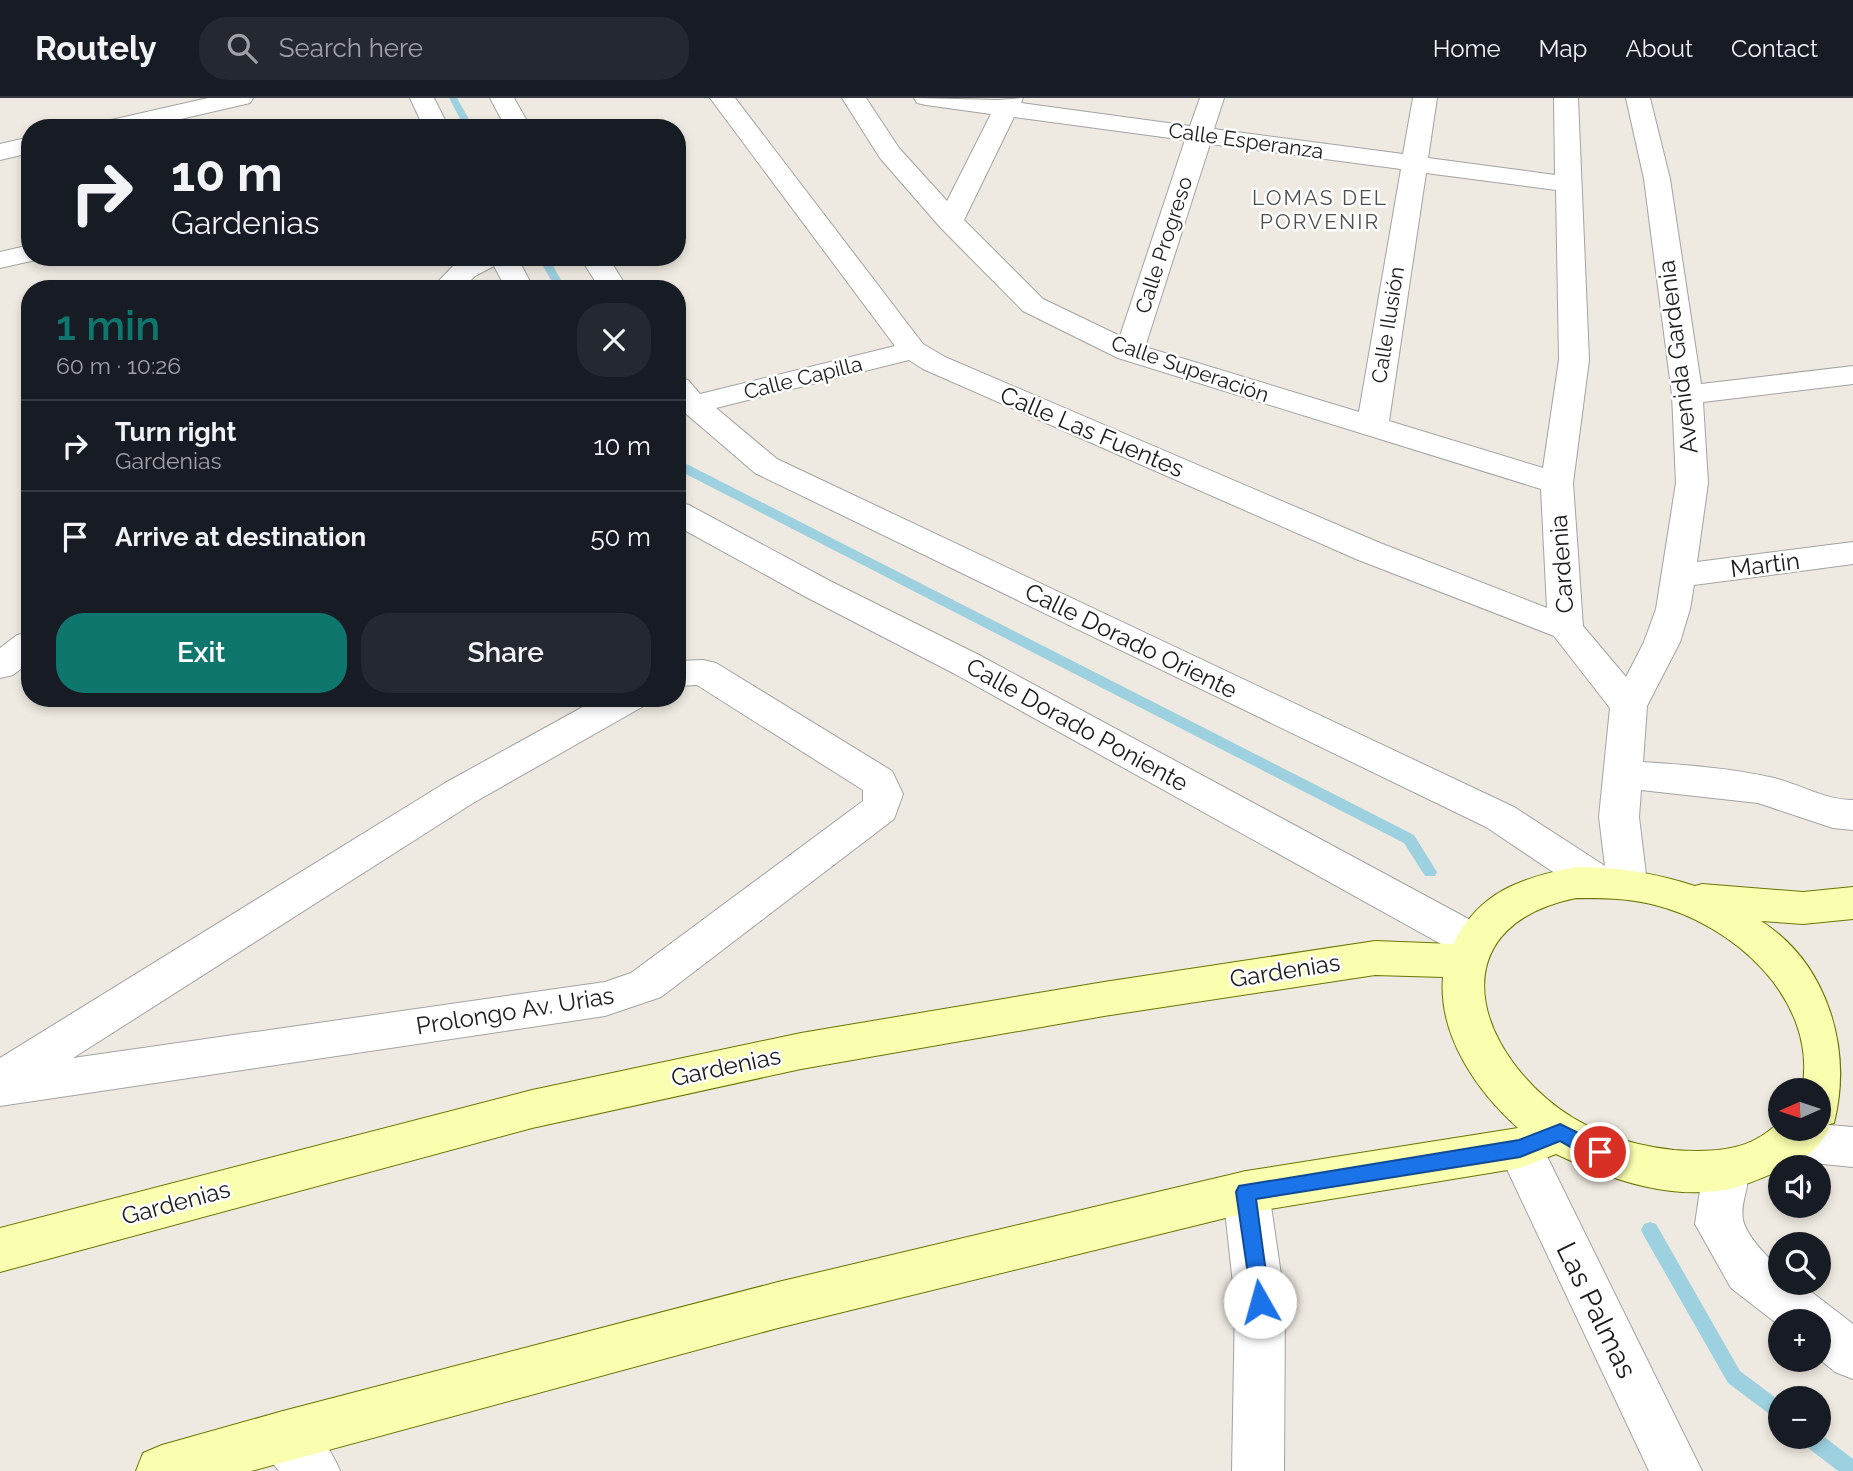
<!DOCTYPE html>
<meta charset="utf-8">
<style>
body{margin:0;font-family:Raleway,sans-serif;background:#242831;color:#f1f3f6;height:100vh;display:flex;flex-direction:column;font-size:26px;white-space:nowrap}
*{box-sizing:border-box;margin:0}
p{font-size:23px;color:#9ea1a6}
.icon{flex:none;width:38px;height:38px;fill:none;stroke:currentColor;stroke-width:2;stroke-linecap:round;stroke-linejoin:round}
.map{position:relative;flex:1;overflow:hidden}
.side{position:absolute;left:21px;top:182px;width:665px;height:427px;display:flex;flex-direction:column;background:#171b24;border-radius:28px;box-shadow:0 4px 10px #0003}
.side>*{flex:none}
.banner{position:absolute;left:21px;top:21px;width:665px;height:147px;border-radius:28px;box-shadow:0 4px 10px #0003;background:#171b24;color:#f1f3f6;overflow:hidden}
.needle{width:46px;rotate:267deg}
.tools{position:absolute;left:1768px;top:980px;display:grid;gap:14px}
.tools a{display:grid;place-items:center;width:63px;height:63px;border-radius:50%;background:#171b24;box-shadow:0 4px 10px #0003;font-size:35px}
.pin{position:absolute;display:grid;place-items:center;width:60px;height:60px;color:#fff;margin:-30px;border:4px solid #fff;border-radius:50%;box-shadow:0 2px 7px #0007}
.me{position:absolute;width:77px;margin:-38px;rotate:353deg;stroke-linejoin:round;filter:drop-shadow(0 0 5px #0008)}
.turn{display:flex;align-items:center;gap:24px;height:147px;padding:0 35px;font-size:32px}
.turn .icon{width:91px;height:91px;stroke-width:2.5}
.turn b{display:block;font-size:49px;line-height:60px}
.round{display:grid;place-items:center;flex:none;width:74px;height:74px;border-radius:28px;background:#242831}
.overview{display:flex;align-items:center;justify-content:space-between;height:119px;padding:0 35px}
h1{font-size:42px;font-weight:600;line-height:52px;color:#0f766e}
.cta{display:flex;gap:14px;margin-top:auto;padding:14px 35px}
.cta a{flex:1;height:80px;border-radius:28px;background:#0f766e;color:#fff;font-size:28px;font-weight:600;line-height:80px;text-align:center}
.cta a+a{background:#242831;color:#f1f3f6}
ul{padding:0;list-style:none}
li{display:flex;align-items:center;gap:21px;height:91px;padding:0 35px;border-top:2px solid #363941}
li div{flex:1}
li b{display:block;font-size:26px}
li em{font-style:normal}
header{display:flex;align-items:center;gap:42px;box-sizing:border-box;height:98px;padding:0 35px;background:#171b24;border-bottom:2px solid #363941}
header strong{font-size:33px}
nav{display:flex;gap:38px;margin-inline-start:auto;font-size:24px}
.search{width:490px;height:63px;background:#242831;display:flex;align-items:center;gap:18px;box-sizing:border-box;padding:0 24px;border-radius:28px;color:#9ea1a6;font-size:26px}
.map>svg:first-child{display:block}
.lines{fill:none;stroke-linecap:round;stroke-linejoin:round}
.stream{fill:#9dd1e0;fill-rule:evenodd}
.street-casing{stroke:#a3a3a3;stroke-width:2}
.secondary-casing{stroke:#697600;stroke-width:2}
.street{fill:#fff;fill-rule:evenodd}
.secondary{fill:#fafeaf;fill-rule:evenodd}
.route{fill:#1a73e8;stroke:#114b97;stroke-width:2}
.labels{text-anchor:middle;stroke-width:5;stroke-linejoin:round;paint-order:stroke}
.far-street-label{font-size:21px;fill:#1c1c1c;stroke:#fff}
.far-neighbourhood-label{font-size:21px;letter-spacing:2px;fill:#4f4f4f;stroke:#fff}
.street-label{font-size:24px;fill:#1c1c1c;stroke:#fff}
.near-street-label{font-size:28px;fill:#1c1c1c;stroke:#fff}
</style>
<header>
<strong>Routely</strong>
<div class="search"><svg class="icon" aria-label="search" viewBox="0 0 24 24"><circle cx="10" cy="10" r="6"/><path d="M15 15l6 6"/></svg>Search here</div>
<nav><a>Home</a><a>Map</a><a>About</a><a>Contact</a></nav>
</header>
<div class="map">
<svg width="1853" height="1373" viewBox="0 0 1853 1373">
<rect width="100%" height="100%" fill="#efeae1"/>
<g class="lines">
<path class="stream" d="M 449,0 L 457,0 L 474,30 L 465,30 Z
M 538,159 L 548,159 L 566,191 L 556,191 Z
M 677,361 L 1414,737 L 1437,774 L 1435,778 L 1425,778 L 1404,745 L 678,372 Z
M 1650,1124 L 1656,1126 L 1740,1273 L 1780,1303 L 1780,1324 L 1728,1285 L 1644,1138 L 1641,1132 L 1644,1126 Z
M 1818,1334 L 1853,1361 L 1853,1373 L 1838,1373 L 1803,1346 L 1801,1339 L 1818,1339 Z"/>
<g class="street-casing">
<path id="street" d="M 208,0 L 253,0 L 250,5 L 142,30 L 95,30 L 98,25 Z
M 410,0 L 434,0 L 449,30 L 424,30 Z
M 490,0 L 514,0 L 531,30 L 506,30 Z
M 710,0 L 735,0 L 923,246 L 945,259 L 1380,445 L 1547,510 L 1541,391 L 1118,260 L 1023,213 L 940,129 L 880,60 L 842,0 L 866,0 L 899,50 L 947,103 L 991,16 L 926,7 L 917,5 L 914,0 L 998,2 L 1023,0 L 1021,5 L 1190,28 L 1200,0 L 1224,0 L 1214,31 L 1403,56 L 1413,0 L 1437,0 L 1428,60 L 1555,77 L 1554,0 L 1578,0 L 1589,262 L 1573,385 L 1583,528 L 1626,579 L 1644,544 L 1656,511 L 1676,385 L 1672,297 L 1644,81 L 1626,0 L 1650,0 L 1670,81 L 1701,286 L 1853,268 L 1853,286 L 1703,304 L 1708,385 L 1697,464 L 1853,444 L 1853,466 L 1694,487 L 1690,511 L 1680,544 L 1647,608 L 1643,664 C 1687,667 1731,670 1774,680 C 1801,687 1825,702 1853,702 L 1853,732 L 1833,730 L 1758,705 L 1641,692 L 1639,719 L 1647,785 L 1641,796 L 1627,801 L 1611,794 L 1597,799 L 1583,794 L 1486,729 L 755,375 L 677,308 L 677,279 L 688,282 L 700,296 L 895,248 ZM 1014,19 L 1185,42 L 1120,238 L 1043,201 L 964,122 ZM 1210,46 L 1401,71 L 1359,314 L 1145,249 ZM 1426,75 L 1556,92 L 1559,262 L 1543,370 L 1389,323 ZM 909,262 L 923,271 L 1356,461 L 1554,538 L 1610,610 L 1599,719 L 1605,768 L 1514,709 L 777,361 L 716,310 Z
M 30,39 L 30,55 L 0,62 L 0,46 Z
M 30,147 L 30,159 L 40,161 L 0,170 L 0,154 Z
M 468,159 L 517,159 L 534,191 L 506,191 L 494,168 L 475,178 L 462,191 L 431,191 L 455,166 Z
M 580,159 L 608,159 L 628,191 L 600,191 Z
M 677,404 L 689,407 L 830,483 L 979,557 L 1489,832 L 1495,844 L 1489,856 L 1474,861 L 1459,856 L 953,575 L 806,499 L 677,428 Z
M 30,534 L 30,564 L 13,577 L 0,580 L 0,550 L 17,537 Z
M 703,562 L 716,565 L 892,673 L 903,696 L 894,721 L 661,899 L 605,918 L 0,1008 L 0,960 L 445,685 L 599,600 L 647,600 L 642,609 L 473,705 L 73,960 L 605,884 L 631,875 L 863,703 L 863,692 L 697,587 L 677,588 L 677,563 Z
M 1818,1026 L 1853,1029 L 1853,1069 L 1793,1063 L 1777,1057 L 1770,1043 L 1777,1029 L 1818,1031 Z
M 1520,1030 L 1536,1036 L 1702,1373 L 1649,1373 L 1497,1050 L 1504,1036 Z
M 1726,1052 L 1742,1058 C 1756,1087 1739,1098 1743,1122 C 1746,1137 1768,1161 1780,1169 L 1780,1185 L 1800,1185 L 1853,1226 L 1853,1281 L 1835,1274 L 1818,1260 L 1818,1223 L 1780,1223 L 1780,1228 L 1731,1190 L 1695,1126 L 1703,1072 L 1710,1058 Z
M 1246,1073 L 1263,1079 L 1269,1094 L 1285,1204 L 1284,1373 L 1232,1373 L 1235,1204 L 1223,1094 L 1229,1079 Z
M 283,1313 C 310,1323 329,1346 340,1373 L 279,1373 L 265,1356 L 257,1338 L 265,1320 Z"/>
</g>
<g class="secondary-casing">
<path id="secondary" d="M 1576,769 C 1619,769 1655,775 1695,788 L 1702,786 L 1803,794 L 1853,789 L 1853,821 L 1803,826 L 1761,823 C 1827,865 1853,950 1834,1025 L 1827,1027 L 1829,1031 C 1821,1048 1799,1069 1780,1069 L 1780,1073 C 1765,1078 1749,1086 1734,1090 C 1673,1104 1611,1082 1556,1056 L 1520,1070 L 1246,1115 L 778,1230 L 251,1373 L 136,1373 L 143,1355 L 162,1347 L 283,1313 L 778,1184 L 1246,1073 L 1518,1030 C 1477,993 1438,938 1443,879 L 1375,877 L 1104,918 L 801,971 L 532,1030 L 0,1174 L 0,1130 L 532,992 L 801,935 L 1104,884 L 1375,843 L 1453,846 C 1480,793 1521,780 1576,769 ZM 1576,800 C 1601,800 1626,800 1651,806 C 1733,825 1819,902 1802,992 L 1818,992 L 1818,1031 L 1780,1031 L 1780,1024 C 1773,1029 1766,1036 1758,1040 C 1735,1054 1701,1054 1674,1052 C 1628,1047 1583,1032 1547,1001 C 1466,931 1451,826 1576,800 Z"/>
</g>
<use href="#street" class="street"/>
<use href="#secondary" class="secondary"/>
</g>
<path class="route" d="M 1560,1026 L 1607,1049 L 1610,1054 L 1607,1060 C 1593,1065 1573,1050 1560,1043 L 1520,1059 L 1256,1101 L 1270,1204 L 1267,1211 L 1260,1213 L 1253,1211 L 1236,1094 L 1239,1088 L 1519,1042 Z"/>
<g class="labels">
<g class="far-street-label">
<text transform="translate(1246 43) rotate(8)" y="7">Calle Esperanza</text>
<text transform="translate(1164 147) rotate(-72)" y="7">Calle Progreso</text>
<text transform="translate(1388 227) rotate(-81)" y="7">Calle Ilusión</text>
<text transform="translate(1190 271) rotate(19)" y="7">Calle Superación</text>
<text transform="translate(803 280) rotate(-14)" y="7">Calle Capilla</text>
</g>
<g class="far-neighbourhood-label">
<text x="1320" y="107">LOMAS DEL<tspan x="1320" dy="24">PORVENIR</tspan></text>
</g>
<g class="street-label">
<text transform="translate(1678 259) rotate(-97)" y="8">Avenida Gardenia</text>
<text transform="translate(1092 334) rotate(23)" y="8">Calle Las Fuentes</text>
<text transform="translate(1562 466) rotate(-94)" y="8">Cardenia</text>
<text transform="translate(1765 467) rotate(-7)" y="8">Martin</text>
<text transform="translate(1131 543) rotate(26)" y="8">Calle Dorado Oriente</text>
<text transform="translate(1077 627) rotate(29)" y="8">Calle Dorado Poniente</text>
<text transform="translate(1285 873) rotate(-9)" y="8">Gardenias</text>
<text transform="translate(515 913) rotate(-9)" y="8">Prolongo Av. Urias</text>
<text transform="translate(726 969) rotate(-12)" y="8">Gardenias</text>
<text transform="translate(176 1105) rotate(-15)" y="8">Gardenias</text>
</g>
<g class="near-street-label">
<text transform="translate(1597 1212) rotate(64)" y="10">Las Palmas</text>
</g>
</g>
</svg>
<div class="tools">
<a><svg class="needle" viewBox="-14 -14 28 28"><path d="M0-13l5 13h-10z" fill="#e53935"/><path d="M0 13l5-13h-10z" fill="#9ea1a6"/></svg></a>
<a><svg class="icon" aria-label="sound" viewBox="0 0 24 24"><path d="M4 9h4l5-4v14l-5-4H4zM17 9q2 3 0 6"/></svg></a>
<a><svg class="icon" aria-label="search" viewBox="0 0 24 24"><circle cx="10" cy="10" r="6"/><path d="M15 15l6 6"/></svg></a>
<a>+</a>
<a>−</a>
</div>
<div class="pin" style="left:1600px;top:1054px;background:#d93025"><svg class="icon" aria-label="arrive" viewBox="0 0 24 24"><path d="M6 21V4h12l-3 4 3 4H6"/></svg></div>
<svg class="me" style="left:1260px;top:1204px" viewBox="-20 -20 40 40"><circle r="19" fill="#fff"/><path d="M0-13L10 11 0 6-10 11z" fill="#1a73e8"/></svg>
<div class="banner">
<div class="turn"><svg class="icon" aria-label="right" viewBox="0 0 24 24"><path d="M7 20v-9h11M14 6l5 5-5 5"/></svg><div><b>10 m</b>Gardenias</div></div>
</div>
<section class="side">
<div class="overview"><div><h1>1 min</h1><p>60 m · 10:26</p></div><a class="round"><svg class="icon" aria-label="close" viewBox="0 0 24 24"><path d="M6 6l12 12M18 6L6 18"/></svg></a></div>
<ul>
<li><svg class="icon" aria-label="right" viewBox="0 0 24 24"><path d="M7 20v-9h11M14 6l5 5-5 5"/></svg><div><b>Turn right</b><p>Gardenias</p></div><em>10 m</em></li>
<li><svg class="icon" aria-label="arrive" viewBox="0 0 24 24"><path d="M6 21V4h12l-3 4 3 4H6"/></svg><div><b>Arrive at destination</b></div><em>50 m</em></li>
</ul>
<div class="cta"><a>Exit</a><a>Share</a></div>
</section>
</div>
